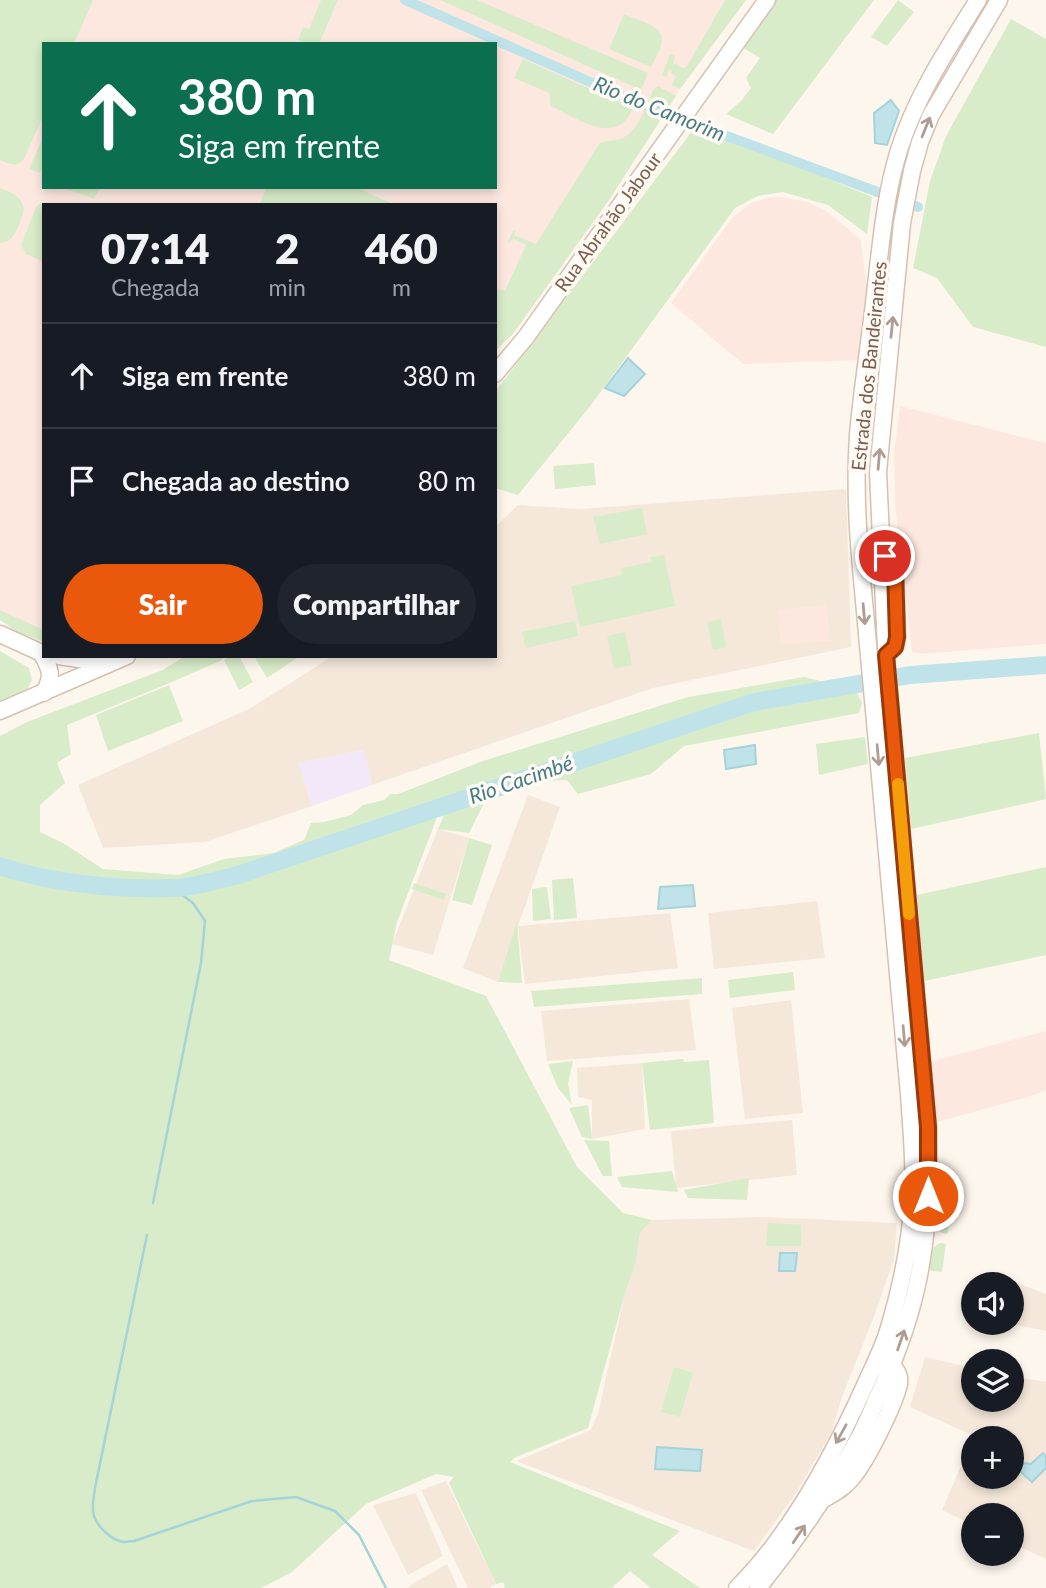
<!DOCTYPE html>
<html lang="pt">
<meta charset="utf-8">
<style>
body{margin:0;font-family:Lato,sans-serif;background:#20242c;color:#f1f3f6;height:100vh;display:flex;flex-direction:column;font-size:26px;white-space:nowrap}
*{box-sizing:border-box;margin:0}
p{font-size:23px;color:#9ea1a6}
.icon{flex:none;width:38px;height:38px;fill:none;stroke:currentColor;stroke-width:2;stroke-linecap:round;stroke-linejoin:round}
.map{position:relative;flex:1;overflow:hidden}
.sheet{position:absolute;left:42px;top:203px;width:455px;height:455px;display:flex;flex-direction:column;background:#171b24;border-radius:0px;box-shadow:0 4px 10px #0003}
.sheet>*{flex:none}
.banner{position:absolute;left:42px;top:42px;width:455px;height:147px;border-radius:0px;box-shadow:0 4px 10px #0003;background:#0b6e4f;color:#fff;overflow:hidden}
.controls{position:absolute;left:961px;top:1272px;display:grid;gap:14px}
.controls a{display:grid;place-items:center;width:63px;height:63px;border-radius:50%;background:#171b24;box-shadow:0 4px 10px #0003;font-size:35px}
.pin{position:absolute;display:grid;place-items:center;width:60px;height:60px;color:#fff;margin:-30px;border:4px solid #fff;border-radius:50%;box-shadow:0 2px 7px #0007}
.me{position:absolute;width:77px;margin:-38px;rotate:0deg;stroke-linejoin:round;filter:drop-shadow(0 0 5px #0008)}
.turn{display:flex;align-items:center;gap:24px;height:147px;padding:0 21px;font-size:32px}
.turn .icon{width:91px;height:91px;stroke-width:2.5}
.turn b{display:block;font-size:49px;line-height:60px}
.eta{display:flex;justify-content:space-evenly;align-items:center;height:119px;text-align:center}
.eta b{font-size:42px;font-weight:800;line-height:49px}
.button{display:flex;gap:14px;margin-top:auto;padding:14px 21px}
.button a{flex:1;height:80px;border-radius:42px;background:#ea580c;color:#fff;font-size:28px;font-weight:800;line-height:80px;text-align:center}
.button a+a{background:#20242c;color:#f1f3f6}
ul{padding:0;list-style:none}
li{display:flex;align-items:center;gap:21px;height:105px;padding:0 21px;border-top:2px solid #363941}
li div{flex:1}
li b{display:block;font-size:26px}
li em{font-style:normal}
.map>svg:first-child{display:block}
.residential{fill:#f5e8da;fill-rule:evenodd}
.commercial{fill:#fde8e0;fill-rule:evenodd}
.education{fill:#f3e8fa}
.green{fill:#d8ecc9}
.water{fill:#bfe3e8;stroke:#a5d3da;stroke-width:2}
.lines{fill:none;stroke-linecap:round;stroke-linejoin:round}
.stream{stroke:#a5d3da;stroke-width:2.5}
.canal{stroke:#bfe3e8;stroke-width:10}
.river{stroke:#bfe3e8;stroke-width:18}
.secondary-casing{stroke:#d6c0b0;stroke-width:19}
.secondary{stroke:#fff;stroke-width:16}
.oneway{stroke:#af9d94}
.route-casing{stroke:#983908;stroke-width:18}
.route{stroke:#ea580c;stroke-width:12}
.slow{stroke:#f59e0b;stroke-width:12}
.labels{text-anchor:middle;stroke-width:7;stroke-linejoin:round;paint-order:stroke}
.street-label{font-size:19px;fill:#7a5c4d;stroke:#fffaf3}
.water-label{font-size:21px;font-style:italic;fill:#437c86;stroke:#fffaf3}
</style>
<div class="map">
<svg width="1046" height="1588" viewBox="0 0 1046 1588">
<rect width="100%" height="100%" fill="#fdf6ec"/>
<path class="residential" d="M 846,489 L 851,647 L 653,688 L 372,785 L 364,750 L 299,763 L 312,806 L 205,842 L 103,848 L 78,785 L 251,708 L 333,656 L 495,656 L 495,527 L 518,505 L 580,509 Z
M 528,795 L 560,807 L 518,926 L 670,913 L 678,968 L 525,984 L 518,928 L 498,982 L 463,968 Z
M 438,829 L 469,838 L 433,955 L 392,944 Z
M 817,901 L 825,958 L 714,969 L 708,913 Z
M 689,999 L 696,1050 L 547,1061 L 541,1011 Z
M 791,1000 L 803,1113 L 745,1119 L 732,1008 Z
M 642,1063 L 645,1129 L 592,1139 L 592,1100 L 578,1097 L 577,1068 Z
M 792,1120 L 797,1175 L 676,1188 L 671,1131 Z
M 766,1217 L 897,1223 L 894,1259 L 876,1311 L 842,1397 L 831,1433 L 796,1493 L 754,1551 L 516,1461 L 591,1430 L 598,1413 L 625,1293 L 636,1262 L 640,1233 L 652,1220 Z
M 1003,1277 L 1046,1294 L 1046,1331 L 1007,1323 L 1012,1323 L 1012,1284 L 1001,1284 Z
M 925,1357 L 973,1368 L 973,1400 L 1012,1400 L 1012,1376 L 1046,1382 L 1046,1559 L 1012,1543 L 1012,1516 L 973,1516 L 973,1525 L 942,1510 L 974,1436 L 910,1407 ZM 973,1438 L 1012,1438 L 1012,1477 L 973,1477 Z
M 446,1481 L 496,1584 L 490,1588 L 468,1588 L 421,1490 Z
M 416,1493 L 443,1556 L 408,1575 L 373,1505 Z
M 447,1564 L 458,1588 L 410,1588 L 409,1586 Z"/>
<path class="commercial" d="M 0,0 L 746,0 L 678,92 L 609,200 L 512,335 L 495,351 L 495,205 L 44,205 L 44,642 L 16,631 L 0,620 ZM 44,44 L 495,44 L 495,187 L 44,187 Z
M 780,197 L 808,202 L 829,213 L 861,240 L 867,292 L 858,360 L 743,364 L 671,303 L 732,218 L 751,203 L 767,198 Z
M 900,406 L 1046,443 L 1046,644 L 920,654 L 912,652 L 895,504 L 894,454 Z
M 826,605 L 830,641 L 781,645 L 778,610 Z
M 1046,1031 L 1046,1090 L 1028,1097 L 933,1123 L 929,1062 Z"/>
<path class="education" d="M 364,750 L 372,785 L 312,806 L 299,763 Z"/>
<path class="green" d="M 0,0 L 93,0 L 74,44 L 44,44 L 44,114 L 24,159 C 16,168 10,164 0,160 Z
M 321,0 L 338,0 L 319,44 L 306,44 L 298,40 L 303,27 L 309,29 Z
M 440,0 L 477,0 L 648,73 L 641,90 Z
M 725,0 L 746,0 L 680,89 L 672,85 L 676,76 L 671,73 L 672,70 L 669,69 L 666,77 L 662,75 L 670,54 L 675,56 L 673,63 L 684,68 L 687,66 Z
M 776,0 L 874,0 L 773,134 L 726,114 L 741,101 L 751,88 L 746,78 L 760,58 L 742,47 Z
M 898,0 L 914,12 L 887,46 L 871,37 Z
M 624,14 C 635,19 665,26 662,41 C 661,50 655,59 651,67 L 609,49 Z
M 1011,19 L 1046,39 L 1046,347 L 973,327 L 937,278 L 913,268 L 930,181 L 946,136 Z
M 523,59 L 633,108 C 617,148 576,118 551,106 L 549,93 L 514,78 Z
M 658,86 L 676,96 L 609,200 L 512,335 L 495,351 L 495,288 L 505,291 L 526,245 L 513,239 L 509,243 L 508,242 L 513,231 L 516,230 L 514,235 L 536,244 L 599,144 C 605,140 613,141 620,139 C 639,132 646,105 654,89 Z
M 709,130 L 872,197 L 867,234 L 828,205 L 783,192 L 758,196 L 735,208 L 591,405 L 518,495 L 495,488 L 495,392 L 692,131 Z
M 44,135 L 44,165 L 40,173 L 29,169 Z
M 61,187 L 100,187 L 94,199 Z
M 267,187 L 355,187 L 395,205 L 259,205 Z
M 0,188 C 12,193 23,196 24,210 C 19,224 16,242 0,243 Z
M 47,202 L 56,205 L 44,205 L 44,262 L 26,254 L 21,245 L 36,207 L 39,204 Z
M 594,463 L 596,485 L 555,489 L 553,466 Z
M 642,508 L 647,534 L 600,544 L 593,517 Z
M 664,555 L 675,606 L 580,627 L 571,586 L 622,575 L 621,568 L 652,562 L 651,557 Z
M 0,610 L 44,630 L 44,642 L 16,631 L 0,620 Z
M 721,619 L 726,647 L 713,650 L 707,622 Z
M 575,621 L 578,636 L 526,648 L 522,632 Z
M 625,632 L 632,665 L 614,669 L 607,636 Z
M 0,651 L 29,668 L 32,680 L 26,692 L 0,703 Z
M 185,656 L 226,656 L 220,661 L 172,682 L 67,725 L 71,754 L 57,763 L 65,783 L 40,805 L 40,832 L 63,843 L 103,869 L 178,875 L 224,859 L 274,853 L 304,840 L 311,823 L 324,822 L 351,815 L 363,805 L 384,800 L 390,794 L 398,794 L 483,761 L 688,697 L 804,677 L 855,690 L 862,703 L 859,713 L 684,746 L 651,774 L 578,794 L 567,780 L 525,782 L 439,812 L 397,922 L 389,960 L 486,996 L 577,1167 L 623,1213 L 652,1220 L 640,1233 L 636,1262 L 625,1293 L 588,1428 L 516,1457 L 510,1462 L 680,1531 L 652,1555 L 700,1588 L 651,1588 L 630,1571 L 612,1588 L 504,1588 L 505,1586 L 503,1582 L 496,1584 L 449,1483 L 454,1477 L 436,1474 L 366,1504 L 292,1572 L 261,1588 L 0,1588 L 0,736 L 27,722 L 163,670 Z
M 231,656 L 239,656 L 253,682 L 239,690 L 224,660 Z
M 254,656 L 300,656 L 267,678 Z
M 169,685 L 183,721 L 108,751 L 96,715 Z
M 1039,733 L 1046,799 L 911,829 L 905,758 Z
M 865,737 L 868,764 L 819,775 L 816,744 Z
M 485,801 L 469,833 L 438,829 L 445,813 Z
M 469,838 L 492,845 L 472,905 L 452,900 Z
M 1046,867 L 1046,955 L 924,981 L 917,895 Z
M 573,878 L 577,918 L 554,920 L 552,880 Z
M 414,883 L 446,894 L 444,900 L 412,889 Z
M 547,887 L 551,919 L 533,921 L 532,889 Z
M 517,922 L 522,983 L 498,982 Z
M 793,972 L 795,990 L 730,998 L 728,980 Z
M 702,978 L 702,994 L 534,1007 L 531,991 Z
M 683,1059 L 684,1062 L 709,1060 L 714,1123 L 650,1130 L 642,1063 Z
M 573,1061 L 568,1084 L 572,1105 L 558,1088 L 548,1064 Z
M 588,1105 L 592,1139 L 582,1137 L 569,1108 Z
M 584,1140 L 609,1141 L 612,1176 L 603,1176 Z
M 672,1171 L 678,1192 L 622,1187 L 617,1177 Z
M 943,1174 L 951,1175 L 948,1233 L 945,1234 L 936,1229 L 940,1186 L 942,1183 Z
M 749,1178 L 747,1200 L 688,1198 L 684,1190 Z
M 768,1223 L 801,1225 L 801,1246 L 766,1246 Z
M 940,1243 L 946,1244 L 942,1272 L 932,1271 L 928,1268 L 931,1249 Z
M 674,1367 L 693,1373 L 680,1417 L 661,1412 Z"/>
<path class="water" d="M 891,100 L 899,111 L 887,145 L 875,143 L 874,113 Z
M 628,358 L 645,374 L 624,396 L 605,388 Z
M 755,745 L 756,764 L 726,769 L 724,750 Z
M 693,885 L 695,906 L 658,909 L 660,887 Z
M 780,1253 L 797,1253 L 795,1271 L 779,1271 Z
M 657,1447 L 702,1450 L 700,1471 L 655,1469 Z
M 1043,1453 L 1046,1457 L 1046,1468 L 1032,1482 L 1019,1470 L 1024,1463 L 1031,1464 Z"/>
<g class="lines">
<path class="stream" d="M 153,1203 L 201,963 L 205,921 L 193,903 L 174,889
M 147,1235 L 95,1488 C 94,1497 91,1507 94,1516 C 97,1526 111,1540 123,1542 C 124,1542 133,1541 134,1541 L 252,1501 L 296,1497 L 335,1511 L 359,1535 L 386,1588"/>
<path class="canal" d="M 405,0 L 633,101 L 918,207"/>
<path class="river" d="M 0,866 C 49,883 119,890 171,888 C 192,888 215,880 235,876 L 754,702 L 910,675 L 1046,665"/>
<g class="secondary-casing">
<path id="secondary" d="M 495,374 L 526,337 L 767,0
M 877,554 C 887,554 892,559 895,569 L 897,637 L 895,647 L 886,655
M 0,634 L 44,654
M 42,654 C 51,670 53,676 44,693
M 59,656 L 79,659 L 113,657
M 0,711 L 127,656
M 824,1499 C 834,1493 844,1488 851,1479 C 866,1462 894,1406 899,1384 C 900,1378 899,1374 895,1369 L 882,1367
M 737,1588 C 791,1535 836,1450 867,1381 C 874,1365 883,1348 888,1331 C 901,1288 911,1240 913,1195 C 915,1161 911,1127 909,1094 L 861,568 C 857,524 855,479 858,435 C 862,390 869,347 874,303 C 880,253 884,198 899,150 C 916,96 948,48 978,0
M 758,1588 C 797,1540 831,1489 861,1434 C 868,1420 874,1405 881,1390 C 899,1350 914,1308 921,1264 C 929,1219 929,1173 928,1127 L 887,670 L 878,472 L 902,223 L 912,171 L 920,142 L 931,115 L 999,0"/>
</g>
<use href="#secondary" class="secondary"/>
</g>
<defs><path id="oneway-shaft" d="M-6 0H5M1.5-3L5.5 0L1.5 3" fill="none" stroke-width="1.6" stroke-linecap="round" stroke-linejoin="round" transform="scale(1.75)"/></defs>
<g class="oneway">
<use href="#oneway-shaft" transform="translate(926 127) rotate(-68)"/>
<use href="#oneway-shaft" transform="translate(892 327) rotate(-84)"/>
<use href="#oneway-shaft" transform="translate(879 459) rotate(-85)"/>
<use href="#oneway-shaft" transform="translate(864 614) rotate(85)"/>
<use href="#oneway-shaft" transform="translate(878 755) rotate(85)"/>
<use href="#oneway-shaft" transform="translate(904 1036) rotate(85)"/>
<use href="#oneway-shaft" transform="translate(901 1340) rotate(-71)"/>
<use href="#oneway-shaft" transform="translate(841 1434) rotate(119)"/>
<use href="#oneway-shaft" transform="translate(799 1534) rotate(-56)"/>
</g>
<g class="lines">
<g class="route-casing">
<path id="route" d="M 885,556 L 892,560 L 895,569 L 897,637 L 895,647 L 886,655 L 928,1127 L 928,1196"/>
</g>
<use href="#route" class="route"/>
<path class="slow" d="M 898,784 L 909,914"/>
</g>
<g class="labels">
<g class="street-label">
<text transform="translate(608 222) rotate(-54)" y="7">Rua Abrahão Jabour</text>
<text transform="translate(869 366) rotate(-84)" y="7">Estrada dos Bandeirantes</text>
</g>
<g class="water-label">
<text transform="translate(659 109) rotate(22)" y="7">Rio do Camorim</text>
<text transform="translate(521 780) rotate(-19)" y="7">Rio Cacimbé</text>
</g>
</g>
</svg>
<div class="controls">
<a><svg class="icon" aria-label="sound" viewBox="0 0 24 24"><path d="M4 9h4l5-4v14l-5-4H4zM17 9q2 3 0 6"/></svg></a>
<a><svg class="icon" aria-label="layers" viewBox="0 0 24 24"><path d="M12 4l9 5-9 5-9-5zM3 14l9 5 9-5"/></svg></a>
<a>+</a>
<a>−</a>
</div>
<div class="pin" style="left:885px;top:556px;background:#d93025"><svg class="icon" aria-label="arrive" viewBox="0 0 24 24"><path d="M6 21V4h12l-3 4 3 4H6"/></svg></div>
<svg class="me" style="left:928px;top:1196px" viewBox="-20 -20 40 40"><circle r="17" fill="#ea580c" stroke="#fff" stroke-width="3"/><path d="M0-11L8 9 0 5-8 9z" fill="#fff"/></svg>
<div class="banner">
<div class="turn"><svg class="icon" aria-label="ahead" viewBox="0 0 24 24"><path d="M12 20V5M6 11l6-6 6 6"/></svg><div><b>380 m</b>Siga em frente</div></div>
</div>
<section class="sheet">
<div class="eta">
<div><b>07:14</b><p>Chegada</p></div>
<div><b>2</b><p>min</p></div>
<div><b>460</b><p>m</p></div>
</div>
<ul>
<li><svg class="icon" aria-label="ahead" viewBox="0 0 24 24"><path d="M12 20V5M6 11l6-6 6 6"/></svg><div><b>Siga em frente</b></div><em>380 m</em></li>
<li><svg class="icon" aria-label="arrive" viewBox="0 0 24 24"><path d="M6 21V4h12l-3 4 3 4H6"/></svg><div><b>Chegada ao destino</b></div><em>80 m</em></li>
</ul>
<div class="button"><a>Sair</a><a>Compartilhar</a></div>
</section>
</div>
